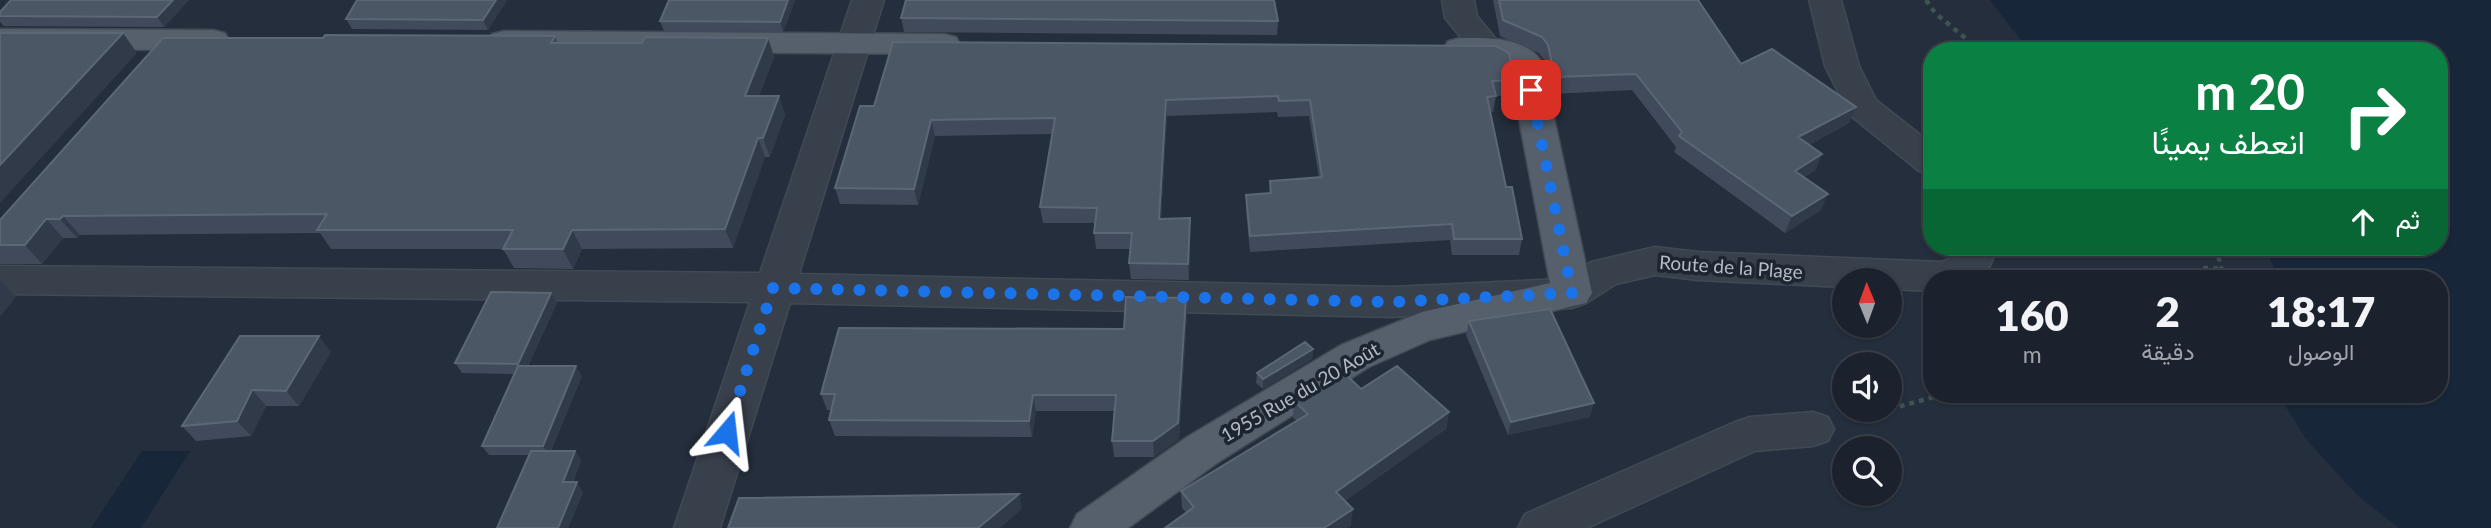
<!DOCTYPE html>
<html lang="ar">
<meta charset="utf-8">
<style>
body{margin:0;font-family:Lato,Vazirmatn,sans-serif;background:#252a35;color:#f1f3f6;direction:rtl;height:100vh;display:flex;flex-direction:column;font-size:26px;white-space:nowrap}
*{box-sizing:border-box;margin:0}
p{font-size:23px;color:#a0a4aa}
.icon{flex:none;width:38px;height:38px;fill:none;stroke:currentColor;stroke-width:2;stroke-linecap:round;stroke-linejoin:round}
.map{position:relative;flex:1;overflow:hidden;direction:ltr}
.sheet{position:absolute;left:1923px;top:270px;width:525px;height:133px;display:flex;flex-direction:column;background:#1c222d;border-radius:28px;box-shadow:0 2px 5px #0004,0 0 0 2px #3a3f49;direction:rtl}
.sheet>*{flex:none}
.top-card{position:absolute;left:1923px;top:42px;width:525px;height:214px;border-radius:28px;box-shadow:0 2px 5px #0004,0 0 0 2px #3a3f49;direction:rtl;background:#0b8043;color:#fff;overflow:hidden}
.needle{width:46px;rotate:359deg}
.fabs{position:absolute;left:1832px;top:268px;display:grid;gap:14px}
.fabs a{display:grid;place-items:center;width:70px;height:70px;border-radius:50%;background:#1c222d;box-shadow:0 2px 5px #0004,0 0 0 2px #3a3f49;font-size:35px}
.pin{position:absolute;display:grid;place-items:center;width:60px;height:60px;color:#fff;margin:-30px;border-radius:14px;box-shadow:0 4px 10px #0006}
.me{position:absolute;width:77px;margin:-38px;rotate:17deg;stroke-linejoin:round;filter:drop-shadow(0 0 5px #0008)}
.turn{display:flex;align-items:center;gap:24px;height:147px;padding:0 28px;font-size:32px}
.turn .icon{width:91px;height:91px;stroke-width:2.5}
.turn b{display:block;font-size:49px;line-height:60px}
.then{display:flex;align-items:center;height:66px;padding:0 28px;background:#0003;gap:14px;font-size:26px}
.eta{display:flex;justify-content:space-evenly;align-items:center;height:119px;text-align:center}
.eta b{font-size:42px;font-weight:800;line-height:49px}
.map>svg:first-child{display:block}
.water{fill:#182639}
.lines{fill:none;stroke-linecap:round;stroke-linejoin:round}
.minor-casing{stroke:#414955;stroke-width:3}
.major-casing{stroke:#414955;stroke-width:3}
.path{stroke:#3f5355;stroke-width:4.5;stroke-dasharray:5 5;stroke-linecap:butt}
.minor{fill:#38404c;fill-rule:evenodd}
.major{fill:#565f6c;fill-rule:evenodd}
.wall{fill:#404a5a}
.shaded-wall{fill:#303a49}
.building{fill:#4c5766;stroke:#5c6675;stroke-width:2}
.route{stroke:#1a73e8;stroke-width:12;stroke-dasharray:0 21.6}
.labels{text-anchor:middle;stroke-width:7;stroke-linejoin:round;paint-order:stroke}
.street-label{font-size:19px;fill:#b4bbc7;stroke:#1d2531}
</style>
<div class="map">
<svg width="2491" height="528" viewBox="0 0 2491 528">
<rect width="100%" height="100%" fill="#252e3c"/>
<path class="water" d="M 1990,0 L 2491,0 L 2491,528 L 2399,528 L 2357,495 L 2306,439 L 2278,394 L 2440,394 L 2440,278 L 2279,278 L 2264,247 L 2440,247 L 2440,51 L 2029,51 Z
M 142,451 L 190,451 L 141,528 L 91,528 Z"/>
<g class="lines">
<g class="minor-casing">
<path id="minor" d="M 852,0 L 884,0 L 799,274 L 1392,287 L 1564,279 L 1591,262 L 1655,247 L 1698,252 L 1942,262 L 1956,256 L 1960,247 L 1998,247 L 1986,275 L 1979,278 L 1932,278 L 1932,291 L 1890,289 L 1890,280 L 1844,280 L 1844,287 L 1698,280 L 1655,275 L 1616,284 L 1586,303 L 1572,308 L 1392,317 L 790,303 L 720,528 L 674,528 L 750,302 L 0,294 L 0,266 L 760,273 Z
M 1442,0 L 1474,0 L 1477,16 L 1504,49 L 1500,56 L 1488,59 L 1476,56 L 1445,18 Z
M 1809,0 L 1841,0 L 1859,66 L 1876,100 L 1932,144 L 1932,174 L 1919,171 L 1850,115 L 1825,66 Z
M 1813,412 L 1828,417 L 1834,429 L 1828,441 L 1813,446 L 1755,451 L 1587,528 L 1518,528 L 1525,514 L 1735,422 L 1750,417 Z"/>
</g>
<g class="major-casing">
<path id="major" d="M 0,29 L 213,30 L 225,33 L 229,40 L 225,47 L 213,50 L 0,49 Z
M 504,31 L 944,34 L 956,37 L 960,44 L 956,51 L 944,54 L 504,51 L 492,48 L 488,41 L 492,34 Z
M 1460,38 C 1487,38 1525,36 1542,62 L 1592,293 L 1586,303 L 1430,340 L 1369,367 L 1217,463 L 1128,528 L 1070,528 L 1077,514 L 1187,437 L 1341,345 L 1422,312 L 1550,283 L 1509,67 L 1494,59 L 1448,55 L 1444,48 L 1448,41 Z"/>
</g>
<path class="path" d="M 1926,0 L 1935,13 L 1981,51
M 2216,247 L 2223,275
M 2203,278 L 2203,268 L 2221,269
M 1890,409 L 1945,394
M 1857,418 L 1887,410"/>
<use href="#minor" class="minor"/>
<use href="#major" class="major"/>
</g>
<path class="wall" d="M 11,0 L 189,0 L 164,27 L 4,26 L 0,22 L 0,12 Z
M 507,0 L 488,30 L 352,29 L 346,19 Z
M 669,0 L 795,0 L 783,32 L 664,31 L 660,21 Z
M 1493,0 L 1698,0 L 1741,64 L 1849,123 L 1809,145 L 1816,170 L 1804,177 L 1821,210 L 1785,233 L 1674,152 L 1676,147 L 1632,90 L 1552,94 L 1545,61 L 1539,53 L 1500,36 Z
M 901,18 L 1278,21 L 1277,35 L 904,32 Z
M 555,36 L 558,43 L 642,43 L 768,38 L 774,57 L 759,96 L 779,96 L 785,115 L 770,157 L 765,157 L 733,248 L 582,249 L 573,269 L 514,268 L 503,249 L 331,249 L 320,233 L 80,235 L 77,238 L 63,238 L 42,264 L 0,264 L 0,220 L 323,38 Z
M 1515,80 L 1512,96 L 1496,96 L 1493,112 L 1491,112 L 1506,187 L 1522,239 L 1519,255 L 1452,255 L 1450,240 L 1250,252 L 1246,211 L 1246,195 L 1269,193 L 1270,181 L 1319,178 L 1309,116 L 1278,117 L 1277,112 L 1167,116 L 1161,219 L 1190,218 L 1190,234 L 1189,280 L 1131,279 L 1129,263 L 1130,249 L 1096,249 L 1094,233 L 1095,223 L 1043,223 L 1040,207 L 1052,134 L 935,136 L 918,205 L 840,204 L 835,188 L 874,106 Z
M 551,293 L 557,303 L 528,366 L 582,376 L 551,451 L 575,451 L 581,460 L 573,482 L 583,492 L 568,528 L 497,528 L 529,455 L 489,455 L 482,446 L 514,374 L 462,373 L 455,363 Z
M 1187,315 L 1179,439 L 1154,457 L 1114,457 L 1112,441 L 1114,411 L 1036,411 L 1032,437 L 835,436 L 829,420 L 831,410 L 827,410 L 821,394 Z
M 1469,321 L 1590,417 L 1508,435 L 1466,335 Z
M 1313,349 L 1312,359 L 1263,389 L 1256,383 L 1257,373 Z
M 331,352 L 299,406 L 266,406 L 251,436 L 196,441 L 182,426 Z
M 1361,389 L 1449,412 L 1446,429 L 1345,501 L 1351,526 L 1186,512 L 1182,508 L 1181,491 L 1297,421 L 1293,418 L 1294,401 Z"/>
<path class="shaded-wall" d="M 173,0 L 189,0 L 164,27 L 157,17 Z
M 496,0 L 507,0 L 488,30 L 483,20 Z
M 788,0 L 795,0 L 783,32 L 780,22 Z
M 123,33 L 137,53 L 0,203 L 0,165 Z
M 768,38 L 774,57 L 752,115 L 745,96 Z
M 779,96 L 785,115 L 770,157 L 763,138 Z
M 1166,100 L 1167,116 L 1160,235 L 1159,219 Z
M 1856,107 L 1849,123 L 1792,154 L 1798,137 Z
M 931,120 L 935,136 L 918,205 L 914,189 Z
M 758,138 L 765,157 L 733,248 L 725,229 Z
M 1822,154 L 1816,170 L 1788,187 L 1795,171 Z
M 1828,194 L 1821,210 L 1785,233 L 1792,216 Z
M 63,216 L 80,235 L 77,238 L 60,219 Z
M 1190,218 L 1190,234 L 1189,280 L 1188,264 Z
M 46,219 L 63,238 L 42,264 L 25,245 Z
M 572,230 L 582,249 L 573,269 L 563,249 Z
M 0,280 L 16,297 L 0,317 Z
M 551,293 L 557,303 L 524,374 L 518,364 Z
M 1186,298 L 1187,315 L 1179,439 L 1154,457 L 1153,441 Z
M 319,336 L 331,352 L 299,406 L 286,391 Z
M 1313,349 L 1312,359 L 1263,389 L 1263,379 Z
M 576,366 L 582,376 L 549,455 L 543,446 Z
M 252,390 L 266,406 L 251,436 L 237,421 Z
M 1033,395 L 1036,411 L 1032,437 L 1029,421 Z
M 1594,403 L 1590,417 L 1508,435 L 1511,422 Z
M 1449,412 L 1446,429 L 1335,508 L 1336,492 Z
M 575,451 L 581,460 L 569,491 L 563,482 Z
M 577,482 L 583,492 L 568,528 L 558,528 Z
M 1019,494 L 1022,509 L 1000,528 L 978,528 Z
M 1353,509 L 1351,526 L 1347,528 L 1324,528 Z"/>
<path class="building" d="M 11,0 L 173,0 L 157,17 L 0,16 L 0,12 Z
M 357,0 L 496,0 L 483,20 L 346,19 Z
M 669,0 L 788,0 L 780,22 L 660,21 Z
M 906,0 L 1274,0 L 1278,21 L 901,18 Z
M 1499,0 L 1698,0 L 1741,64 L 1772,49 L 1856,107 L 1798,137 L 1822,154 L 1795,171 L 1828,194 L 1792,216 L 1679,136 L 1682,132 L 1636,74 L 1555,77 L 1548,45 L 1542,37 L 1503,20 Z
M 0,33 L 123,33 L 0,165 Z
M 325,35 L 555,36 L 551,43 L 642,43 L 645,37 L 768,38 L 745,96 L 779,96 L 763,138 L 758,138 L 725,229 L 572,230 L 563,249 L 503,249 L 513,230 L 317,230 L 327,214 L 63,216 L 60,219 L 46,219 L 25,245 L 0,245 L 0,220 L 163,38 L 323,38 Z
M 893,42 L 1496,46 L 1509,53 L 1515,80 L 1492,81 L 1496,96 L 1487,97 L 1506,187 L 1512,187 L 1522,239 L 1454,239 L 1452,224 L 1250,236 L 1246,195 L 1271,193 L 1270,181 L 1322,177 L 1310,100 L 1279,101 L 1278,96 L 1166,100 L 1159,219 L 1190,218 L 1188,264 L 1129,263 L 1132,233 L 1094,233 L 1097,208 L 1040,207 L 1055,118 L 931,120 L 914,189 L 835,188 L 860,106 L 874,106 Z
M 491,292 L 551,293 L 518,364 L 455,363 Z
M 1126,297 L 1186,298 L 1178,423 L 1153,441 L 1112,441 L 1116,395 L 1033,395 L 1029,421 L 829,420 L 835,394 L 821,394 L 839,328 L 1124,329 Z
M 1550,309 L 1594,403 L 1511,422 L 1469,321 Z
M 240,336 L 319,336 L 286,391 L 252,390 L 237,421 L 182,426 Z
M 1305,342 L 1313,349 L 1263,379 L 1257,373 Z
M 518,366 L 576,366 L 543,446 L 482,446 Z
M 1397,366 L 1449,412 L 1336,492 L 1353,509 L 1324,528 L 1165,528 L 1194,507 L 1181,491 L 1308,414 L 1294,401 L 1342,371 L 1361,389 Z
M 531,451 L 575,451 L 563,482 L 577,482 L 558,528 L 497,528 Z
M 1019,494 L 978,528 L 728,528 L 739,498 Z"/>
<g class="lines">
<path class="route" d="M 727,432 L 773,288 L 1392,302 L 1572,293 L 1531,90"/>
</g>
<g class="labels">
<g class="street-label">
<text transform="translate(1731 267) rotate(4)" y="7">Route de la Plage</text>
<text transform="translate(1300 392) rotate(-30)" y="7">1955 Rue du 20 Août</text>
</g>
</g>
</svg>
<div class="fabs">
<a><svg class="needle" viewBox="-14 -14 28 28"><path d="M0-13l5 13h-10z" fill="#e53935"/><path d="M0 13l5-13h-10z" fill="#a0a4aa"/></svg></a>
<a><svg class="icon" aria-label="sound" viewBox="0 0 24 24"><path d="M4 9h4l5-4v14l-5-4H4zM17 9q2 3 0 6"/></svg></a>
<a><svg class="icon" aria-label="search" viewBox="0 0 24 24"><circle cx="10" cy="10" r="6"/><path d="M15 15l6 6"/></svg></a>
</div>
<div class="pin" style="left:1531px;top:90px;background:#d93025"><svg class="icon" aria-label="arrive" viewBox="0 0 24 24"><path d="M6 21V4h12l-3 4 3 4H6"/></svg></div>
<svg class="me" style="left:727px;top:432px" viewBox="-20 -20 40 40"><path d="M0-17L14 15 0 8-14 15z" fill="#1a73e8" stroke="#fff" stroke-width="4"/></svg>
<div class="top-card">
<div class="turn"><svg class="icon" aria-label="right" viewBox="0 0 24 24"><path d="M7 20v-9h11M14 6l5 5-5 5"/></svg><div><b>20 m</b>انعطف يمينًا</div></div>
<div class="then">ثم<svg class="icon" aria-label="ahead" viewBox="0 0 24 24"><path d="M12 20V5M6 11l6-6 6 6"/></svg></div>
</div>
<section class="sheet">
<div class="eta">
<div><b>18:17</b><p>الوصول</p></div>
<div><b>2</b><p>دقيقة</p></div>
<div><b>160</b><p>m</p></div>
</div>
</section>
</div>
